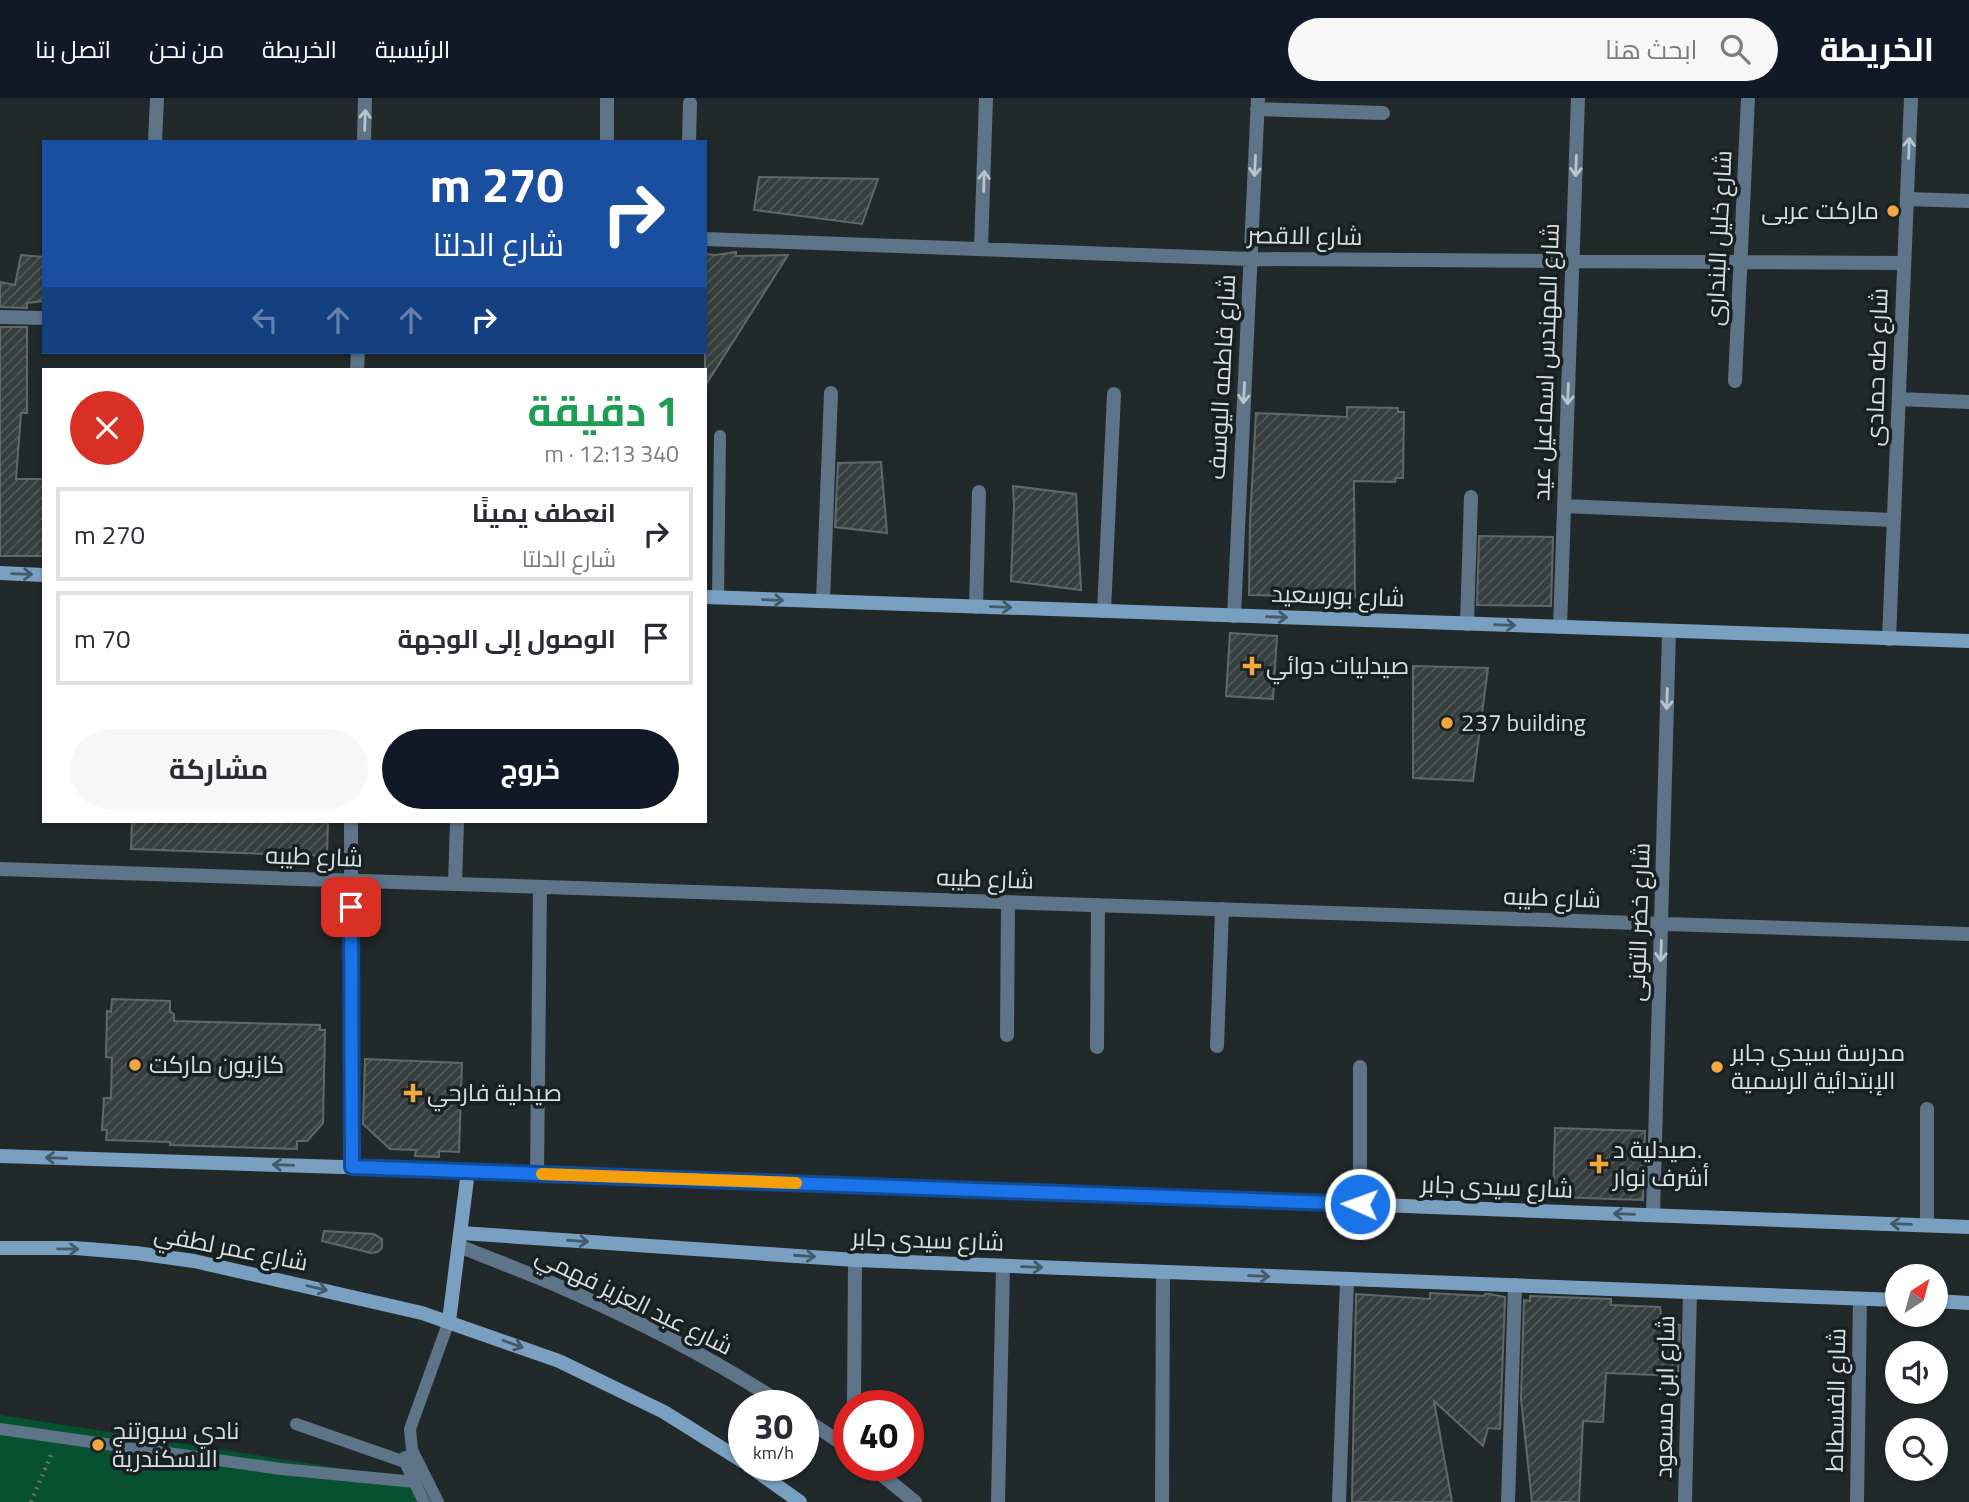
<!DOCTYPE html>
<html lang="ar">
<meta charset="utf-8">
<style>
body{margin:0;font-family:"Titillium Web",Cairo,sans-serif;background:#f7f7f7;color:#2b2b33;direction:rtl;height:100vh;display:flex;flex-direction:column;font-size:26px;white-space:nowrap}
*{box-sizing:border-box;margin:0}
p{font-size:23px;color:#7c7c81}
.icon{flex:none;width:38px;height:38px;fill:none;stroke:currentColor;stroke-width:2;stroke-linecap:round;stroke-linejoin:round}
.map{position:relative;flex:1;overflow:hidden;direction:ltr}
.panel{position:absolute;left:42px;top:270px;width:665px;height:455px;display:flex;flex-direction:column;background:#fff;border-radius:0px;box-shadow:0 2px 5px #0004;direction:rtl}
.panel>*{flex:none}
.guide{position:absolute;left:42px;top:42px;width:665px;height:214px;border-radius:0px;box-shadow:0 2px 5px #0004;direction:rtl;background:#1a4fa0;color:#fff;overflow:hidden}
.needle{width:46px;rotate:36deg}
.fabs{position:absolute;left:1885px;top:1166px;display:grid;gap:14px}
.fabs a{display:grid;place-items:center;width:63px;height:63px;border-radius:50%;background:#fff;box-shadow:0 2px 5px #0004;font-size:35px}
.speed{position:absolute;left:728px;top:1292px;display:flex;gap:14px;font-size:35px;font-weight:700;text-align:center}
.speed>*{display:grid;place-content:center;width:91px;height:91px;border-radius:50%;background:#fff;box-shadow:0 2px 5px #0004;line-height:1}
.speed small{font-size:18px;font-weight:400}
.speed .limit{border:10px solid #d22;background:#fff;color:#111}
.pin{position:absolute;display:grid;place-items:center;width:60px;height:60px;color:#fff;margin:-30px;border-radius:14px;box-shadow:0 4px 10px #0006}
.me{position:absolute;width:77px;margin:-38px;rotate:272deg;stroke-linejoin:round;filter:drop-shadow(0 0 5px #0008)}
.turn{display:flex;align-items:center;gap:24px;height:147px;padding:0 28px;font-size:32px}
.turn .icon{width:91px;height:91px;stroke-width:2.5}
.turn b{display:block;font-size:49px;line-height:60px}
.lanes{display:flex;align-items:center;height:66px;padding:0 28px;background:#0003;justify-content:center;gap:35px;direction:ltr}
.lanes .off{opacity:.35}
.round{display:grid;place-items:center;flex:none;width:74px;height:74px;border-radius:37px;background:#f7f7f7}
.head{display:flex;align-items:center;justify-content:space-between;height:119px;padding:0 28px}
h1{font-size:42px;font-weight:700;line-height:52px;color:#1e9e55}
.primary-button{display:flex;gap:14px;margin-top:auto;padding:14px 28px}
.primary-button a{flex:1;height:80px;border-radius:42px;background:#111827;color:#fff;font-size:28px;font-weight:700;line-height:80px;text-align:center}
.primary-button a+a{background:#f7f7f7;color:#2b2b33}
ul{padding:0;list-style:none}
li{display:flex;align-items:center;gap:21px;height:94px;margin:0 14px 10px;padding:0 14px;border:4px solid #e1e1e2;border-radius:0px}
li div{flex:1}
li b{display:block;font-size:26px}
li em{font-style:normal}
header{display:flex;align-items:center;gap:42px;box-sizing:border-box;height:98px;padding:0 35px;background:#111827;color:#fff}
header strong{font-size:33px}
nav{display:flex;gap:38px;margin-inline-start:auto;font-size:24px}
.search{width:490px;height:63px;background:#f7f7f7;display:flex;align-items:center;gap:18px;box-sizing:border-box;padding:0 24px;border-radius:38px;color:#7c7c81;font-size:26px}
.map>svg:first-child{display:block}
.grass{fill:#075030}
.building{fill:url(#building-hatch);stroke:#616968;stroke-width:2}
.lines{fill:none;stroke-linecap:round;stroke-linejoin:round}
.path{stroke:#686e70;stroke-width:4.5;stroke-dasharray:2 5;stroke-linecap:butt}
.lane{stroke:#5d7489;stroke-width:12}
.street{stroke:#5d7489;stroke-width:14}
.secondary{stroke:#79a0c0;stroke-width:14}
.oneway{stroke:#bbc4cb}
.oneway2{stroke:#445a69}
.route-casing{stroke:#114b97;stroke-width:18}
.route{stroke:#1a73e8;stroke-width:12}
.slow{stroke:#f59e0b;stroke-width:12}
.poi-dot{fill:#f1a63f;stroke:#182022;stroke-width:2.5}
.labels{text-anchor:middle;stroke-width:7;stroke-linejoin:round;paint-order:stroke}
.poi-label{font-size:24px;fill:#dadfe1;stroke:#182022;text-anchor:start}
.street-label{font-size:24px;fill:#dadfe1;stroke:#182022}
</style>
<header>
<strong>الخريطة</strong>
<div class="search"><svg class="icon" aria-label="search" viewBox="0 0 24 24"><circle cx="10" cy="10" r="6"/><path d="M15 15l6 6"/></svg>ابحث هنا</div>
<nav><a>الرئيسية</a><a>الخريطة</a><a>من نحن</a><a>اتصل بنا</a></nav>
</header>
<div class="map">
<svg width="1969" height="1404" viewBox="0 0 1969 1404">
<defs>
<pattern id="building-hatch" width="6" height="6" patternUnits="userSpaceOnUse" patternTransform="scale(1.75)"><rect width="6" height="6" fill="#373f3e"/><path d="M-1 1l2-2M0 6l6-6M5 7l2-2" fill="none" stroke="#535a5a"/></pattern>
</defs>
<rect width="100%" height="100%" fill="#22292b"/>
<path class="grass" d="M 0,1317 L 391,1378 L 441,1404 L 0,1404 Z"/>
<path class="building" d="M 759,79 L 878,81 L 862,126 L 754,112 Z
M 736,154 L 736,158 L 788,157 L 705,288 L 705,156 L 716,157 Z
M 21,157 L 44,159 L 44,203 L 27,205 L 27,210 L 0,209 L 0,184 L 15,187 Z
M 0,229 L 27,229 L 27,315 L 21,315 L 16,381 L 44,381 L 44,458 L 0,458 Z
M 1347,309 L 1398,310 L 1398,314 L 1404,314 L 1403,380 L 1396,380 L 1395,384 L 1354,383 L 1355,499 L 1249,497 L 1250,423 L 1256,315 L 1347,319 Z
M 881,364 L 887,435 L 835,429 L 838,365 Z
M 1013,388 L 1076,396 L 1081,492 L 1011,483 L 1014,408 Z
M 1479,438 L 1553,439 L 1551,508 L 1477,507 Z
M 1230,535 L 1277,538 L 1273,601 L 1226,598 Z
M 1413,568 L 1488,570 L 1473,683 L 1413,680 Z
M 132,723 L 328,723 L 327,758 L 131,751 Z
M 112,901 L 170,903 L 170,914 L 174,916 L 174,923 L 320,927 L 320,932 L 325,932 L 323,1025 L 307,1043 L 297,1043 L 297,1051 L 170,1047 L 170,1044 L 106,1042 L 107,1032 L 102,1032 L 104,1000 L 111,1000 L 112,960 L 106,959 L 107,913 L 111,914 Z
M 365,961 L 462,965 L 459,1054 L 439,1053 L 439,1059 L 415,1058 L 416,1052 L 390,1051 L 363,1026 Z
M 1555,1030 L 1645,1033 L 1643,1102 L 1553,1099 Z
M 324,1133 L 374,1136 L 382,1141 L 382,1150 L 377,1154 L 371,1155 L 322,1143 Z
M 1430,1195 L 1484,1198 L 1485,1196 L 1490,1196 L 1505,1199 L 1500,1331 L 1488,1330 L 1483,1348 L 1434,1303 L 1452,1404 L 1352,1404 L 1356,1196 L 1430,1201 Z
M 1530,1198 L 1611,1201 L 1611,1207 L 1660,1209 L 1662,1224 L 1680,1227 L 1678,1275 L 1675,1290 L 1657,1277 L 1606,1275 L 1603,1324 L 1583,1323 L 1579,1404 L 1532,1404 L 1521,1301 L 1524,1202 L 1530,1203 Z"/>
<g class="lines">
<path class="path" d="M 31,1404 L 51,1357"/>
<path class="lane" d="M 718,500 L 720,338
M 296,1326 L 405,1364
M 0,1331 L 281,1371 L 415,1384
M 405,1359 L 405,1364 L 424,1404
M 438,1404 L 412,1352 L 410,1331 L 449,1223"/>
<path class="street" d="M 1257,11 L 1383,15
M 155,44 L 157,0
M 364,44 L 365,0
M 607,44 L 607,0
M 689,44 L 690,5
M 1907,101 L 1969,103
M 705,141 L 1250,161 L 1904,165
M 981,151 L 986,0
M 0,219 L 44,220
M 357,271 L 358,254
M 1735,283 L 1748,0
M 1899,301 L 1969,304
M 1564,408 L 1893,422
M 823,503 L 831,295
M 976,509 L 979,394
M 1104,513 L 1114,296
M 1234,518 L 1258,0
M 1467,526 L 1471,399
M 1560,529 L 1578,0
M 1889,541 L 1911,0
M 351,723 L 352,1069
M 0,771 L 1969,836
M 455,786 L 457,723
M 1007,937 L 1008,805
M 1217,948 L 1222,811
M 1097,949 L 1098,807
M 537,1076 L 540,789
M 1360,1106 L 1360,969
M 1653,1117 L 1669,533
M 1927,1127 L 1927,1011
M 459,1148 C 493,1162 529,1175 563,1190 C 639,1223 715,1262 784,1307
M 854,1307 L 855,1162
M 803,1320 L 849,1350
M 870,1367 L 915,1404
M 998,1404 L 1003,1168
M 1162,1404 L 1163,1174
M 1339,1404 L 1347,1181
M 1508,1404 L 1515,1187
M 1685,1404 L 1690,1194
M 1857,1404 L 1860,1201"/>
<path class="secondary" d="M 0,475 L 44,477
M 705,499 L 1969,543
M 0,1058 L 468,1073 L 1969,1129
M 461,1135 L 855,1162 L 1897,1202
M 0,1150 L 75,1150 L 136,1155 L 194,1163 L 422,1215 L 559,1263 L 664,1314 L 744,1364
M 1936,1203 L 1969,1205
M 449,1223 L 468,1073
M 748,1367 L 800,1404"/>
</g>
<defs><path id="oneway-shaft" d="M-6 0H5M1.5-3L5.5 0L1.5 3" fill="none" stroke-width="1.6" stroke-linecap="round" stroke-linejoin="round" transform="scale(1.75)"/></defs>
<g class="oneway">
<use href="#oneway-shaft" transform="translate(365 22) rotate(-88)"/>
<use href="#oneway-shaft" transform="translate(1909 50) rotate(-88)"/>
<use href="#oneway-shaft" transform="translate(1255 68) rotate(93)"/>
<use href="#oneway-shaft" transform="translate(1576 68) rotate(92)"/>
<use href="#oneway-shaft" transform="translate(984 83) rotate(-88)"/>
<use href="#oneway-shaft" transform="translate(1244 295) rotate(93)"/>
<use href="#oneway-shaft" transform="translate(1568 296) rotate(92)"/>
<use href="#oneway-shaft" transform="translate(1667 601) rotate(92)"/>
<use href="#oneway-shaft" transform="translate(1661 853) rotate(92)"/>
</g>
<g class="oneway2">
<use href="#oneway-shaft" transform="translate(22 476) rotate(2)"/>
<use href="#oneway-shaft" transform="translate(773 502) rotate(2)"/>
<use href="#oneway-shaft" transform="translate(1001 509) rotate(2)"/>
<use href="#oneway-shaft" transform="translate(1277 519) rotate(2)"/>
<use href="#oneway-shaft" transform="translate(1505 527) rotate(2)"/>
<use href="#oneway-shaft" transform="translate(56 1060) rotate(-178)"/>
<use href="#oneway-shaft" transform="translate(283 1067) rotate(-178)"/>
<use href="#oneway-shaft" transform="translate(1624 1116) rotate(-178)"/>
<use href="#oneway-shaft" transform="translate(1901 1126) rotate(-178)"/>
<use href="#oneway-shaft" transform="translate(578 1143) rotate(4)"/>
<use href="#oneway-shaft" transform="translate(68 1151) rotate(1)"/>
<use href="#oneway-shaft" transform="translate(805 1158) rotate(4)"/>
<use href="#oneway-shaft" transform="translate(1032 1169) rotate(2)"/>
<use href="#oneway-shaft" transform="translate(1259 1178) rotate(2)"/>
<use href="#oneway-shaft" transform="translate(317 1190) rotate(13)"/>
<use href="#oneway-shaft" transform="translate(513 1246) rotate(20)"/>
</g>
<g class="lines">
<g class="route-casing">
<path id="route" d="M 351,809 L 352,1069 L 1360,1106"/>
</g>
<use href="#route" class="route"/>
<path class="slow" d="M 542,1076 L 796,1085"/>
</g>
<g class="poi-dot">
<circle cx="1893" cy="113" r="7"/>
<path d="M1248.5 557.5h7v7h7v7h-7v7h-7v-7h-7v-7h7z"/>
<circle cx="1447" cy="625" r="7"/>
<circle cx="135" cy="967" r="7"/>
<circle cx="1717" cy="969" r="7"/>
<path d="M409.5 984.5h7v7h7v7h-7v7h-7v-7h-7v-7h7z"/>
<path d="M1595.5 1055.5h7v7h7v7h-7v7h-7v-7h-7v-7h7z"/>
<circle cx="98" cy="1347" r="7"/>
</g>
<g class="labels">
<g class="poi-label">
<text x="1879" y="121" text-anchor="end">ماركت عربى</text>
<text x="1266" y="576">صيدليات دوائي</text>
<text x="1461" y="633">237 building</text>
<text x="1731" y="963">مدرسة سيدي جابر<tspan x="1731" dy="28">الإبتدائية الرسمية</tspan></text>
<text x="149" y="975">كازيون ماركت</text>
<text x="427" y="1003">صيدلية فارحي</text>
<text x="1613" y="1060">صيدلية د.<tspan x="1613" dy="28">أشرف نوار</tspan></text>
<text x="112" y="1341">نادي سبورتنج<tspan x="112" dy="28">الاسكندرية</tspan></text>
</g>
<g class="street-label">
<text transform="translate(1305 138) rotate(1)" y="8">شارع الاقصر</text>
<text transform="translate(1719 140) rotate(-87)" y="8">شارع خليل البندارى</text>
<text transform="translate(1546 264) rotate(-88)" y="8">شارع المهندس اسماعيل عيد</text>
<text transform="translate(1877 269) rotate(-88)" y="8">شارع طه حمادى</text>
<text transform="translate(1222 279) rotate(-87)" y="8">شارع فاطمه اليوسف</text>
<text transform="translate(1338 498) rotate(2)" y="8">شارع بورسعيد</text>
<text transform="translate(314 759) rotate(2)" y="8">شارع طيبه</text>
<text transform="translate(985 781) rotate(2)" y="8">شارع طيبه</text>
<text transform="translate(1552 800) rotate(2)" y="8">شارع طيبه</text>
<text transform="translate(1639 824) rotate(-88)" y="8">شارع خضر التونى</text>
<text transform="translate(1497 1089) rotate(2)" y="8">شارع سيدى جابر</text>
<text transform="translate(928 1142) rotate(2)" y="8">شارع سيدى جابر</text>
<text transform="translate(231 1150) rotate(11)" y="8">شارع عمر لطفي</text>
<text transform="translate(634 1203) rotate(26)" y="8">شارع عبد العزيز فهمي</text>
<text transform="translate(1665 1299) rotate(-89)" y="8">شارع ابن مسعود</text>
<text transform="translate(1836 1302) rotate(-89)" y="8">شارع الفسطاط</text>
</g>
</g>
</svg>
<div class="fabs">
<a><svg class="needle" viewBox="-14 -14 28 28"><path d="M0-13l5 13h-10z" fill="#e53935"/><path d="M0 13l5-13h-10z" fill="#7c7c81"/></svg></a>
<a><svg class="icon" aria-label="sound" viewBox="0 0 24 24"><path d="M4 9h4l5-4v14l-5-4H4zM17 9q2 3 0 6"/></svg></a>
<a><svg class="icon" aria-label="search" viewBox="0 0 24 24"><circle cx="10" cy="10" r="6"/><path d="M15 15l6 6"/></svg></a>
</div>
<div class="speed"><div>30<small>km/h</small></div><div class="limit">40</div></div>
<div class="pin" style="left:351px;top:809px;background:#d93025"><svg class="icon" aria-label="arrive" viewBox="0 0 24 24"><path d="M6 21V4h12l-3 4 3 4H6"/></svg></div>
<svg class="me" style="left:1360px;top:1106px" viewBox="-20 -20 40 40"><circle r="17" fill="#1a73e8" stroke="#fff" stroke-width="3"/><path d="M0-11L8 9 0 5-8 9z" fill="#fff"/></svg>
<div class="guide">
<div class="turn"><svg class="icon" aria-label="right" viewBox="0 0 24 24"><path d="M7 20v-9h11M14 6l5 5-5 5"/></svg><div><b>270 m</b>شارع الدلتا</div></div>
<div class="lanes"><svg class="icon off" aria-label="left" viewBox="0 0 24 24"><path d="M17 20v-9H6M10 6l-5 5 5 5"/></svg><svg class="icon off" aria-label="ahead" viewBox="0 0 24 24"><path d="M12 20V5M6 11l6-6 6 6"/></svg><svg class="icon off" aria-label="ahead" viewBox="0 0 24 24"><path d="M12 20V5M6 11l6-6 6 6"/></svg><svg class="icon" aria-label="right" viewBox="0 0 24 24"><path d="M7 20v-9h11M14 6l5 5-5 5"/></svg></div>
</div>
<section class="panel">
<div class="head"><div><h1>1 دقيقة</h1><p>340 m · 12:13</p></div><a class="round" style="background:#d93025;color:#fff"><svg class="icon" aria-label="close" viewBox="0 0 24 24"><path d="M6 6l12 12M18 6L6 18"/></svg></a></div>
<ul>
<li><svg class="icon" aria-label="right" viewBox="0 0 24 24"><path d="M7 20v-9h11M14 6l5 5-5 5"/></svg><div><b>انعطف يمينًا</b><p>شارع الدلتا</p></div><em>270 m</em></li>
<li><svg class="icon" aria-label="arrive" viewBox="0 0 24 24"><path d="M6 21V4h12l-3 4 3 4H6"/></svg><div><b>الوصول إلى الوجهة</b></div><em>70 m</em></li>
</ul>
<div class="primary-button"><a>خروج</a><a>مشاركة</a></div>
</section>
</div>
